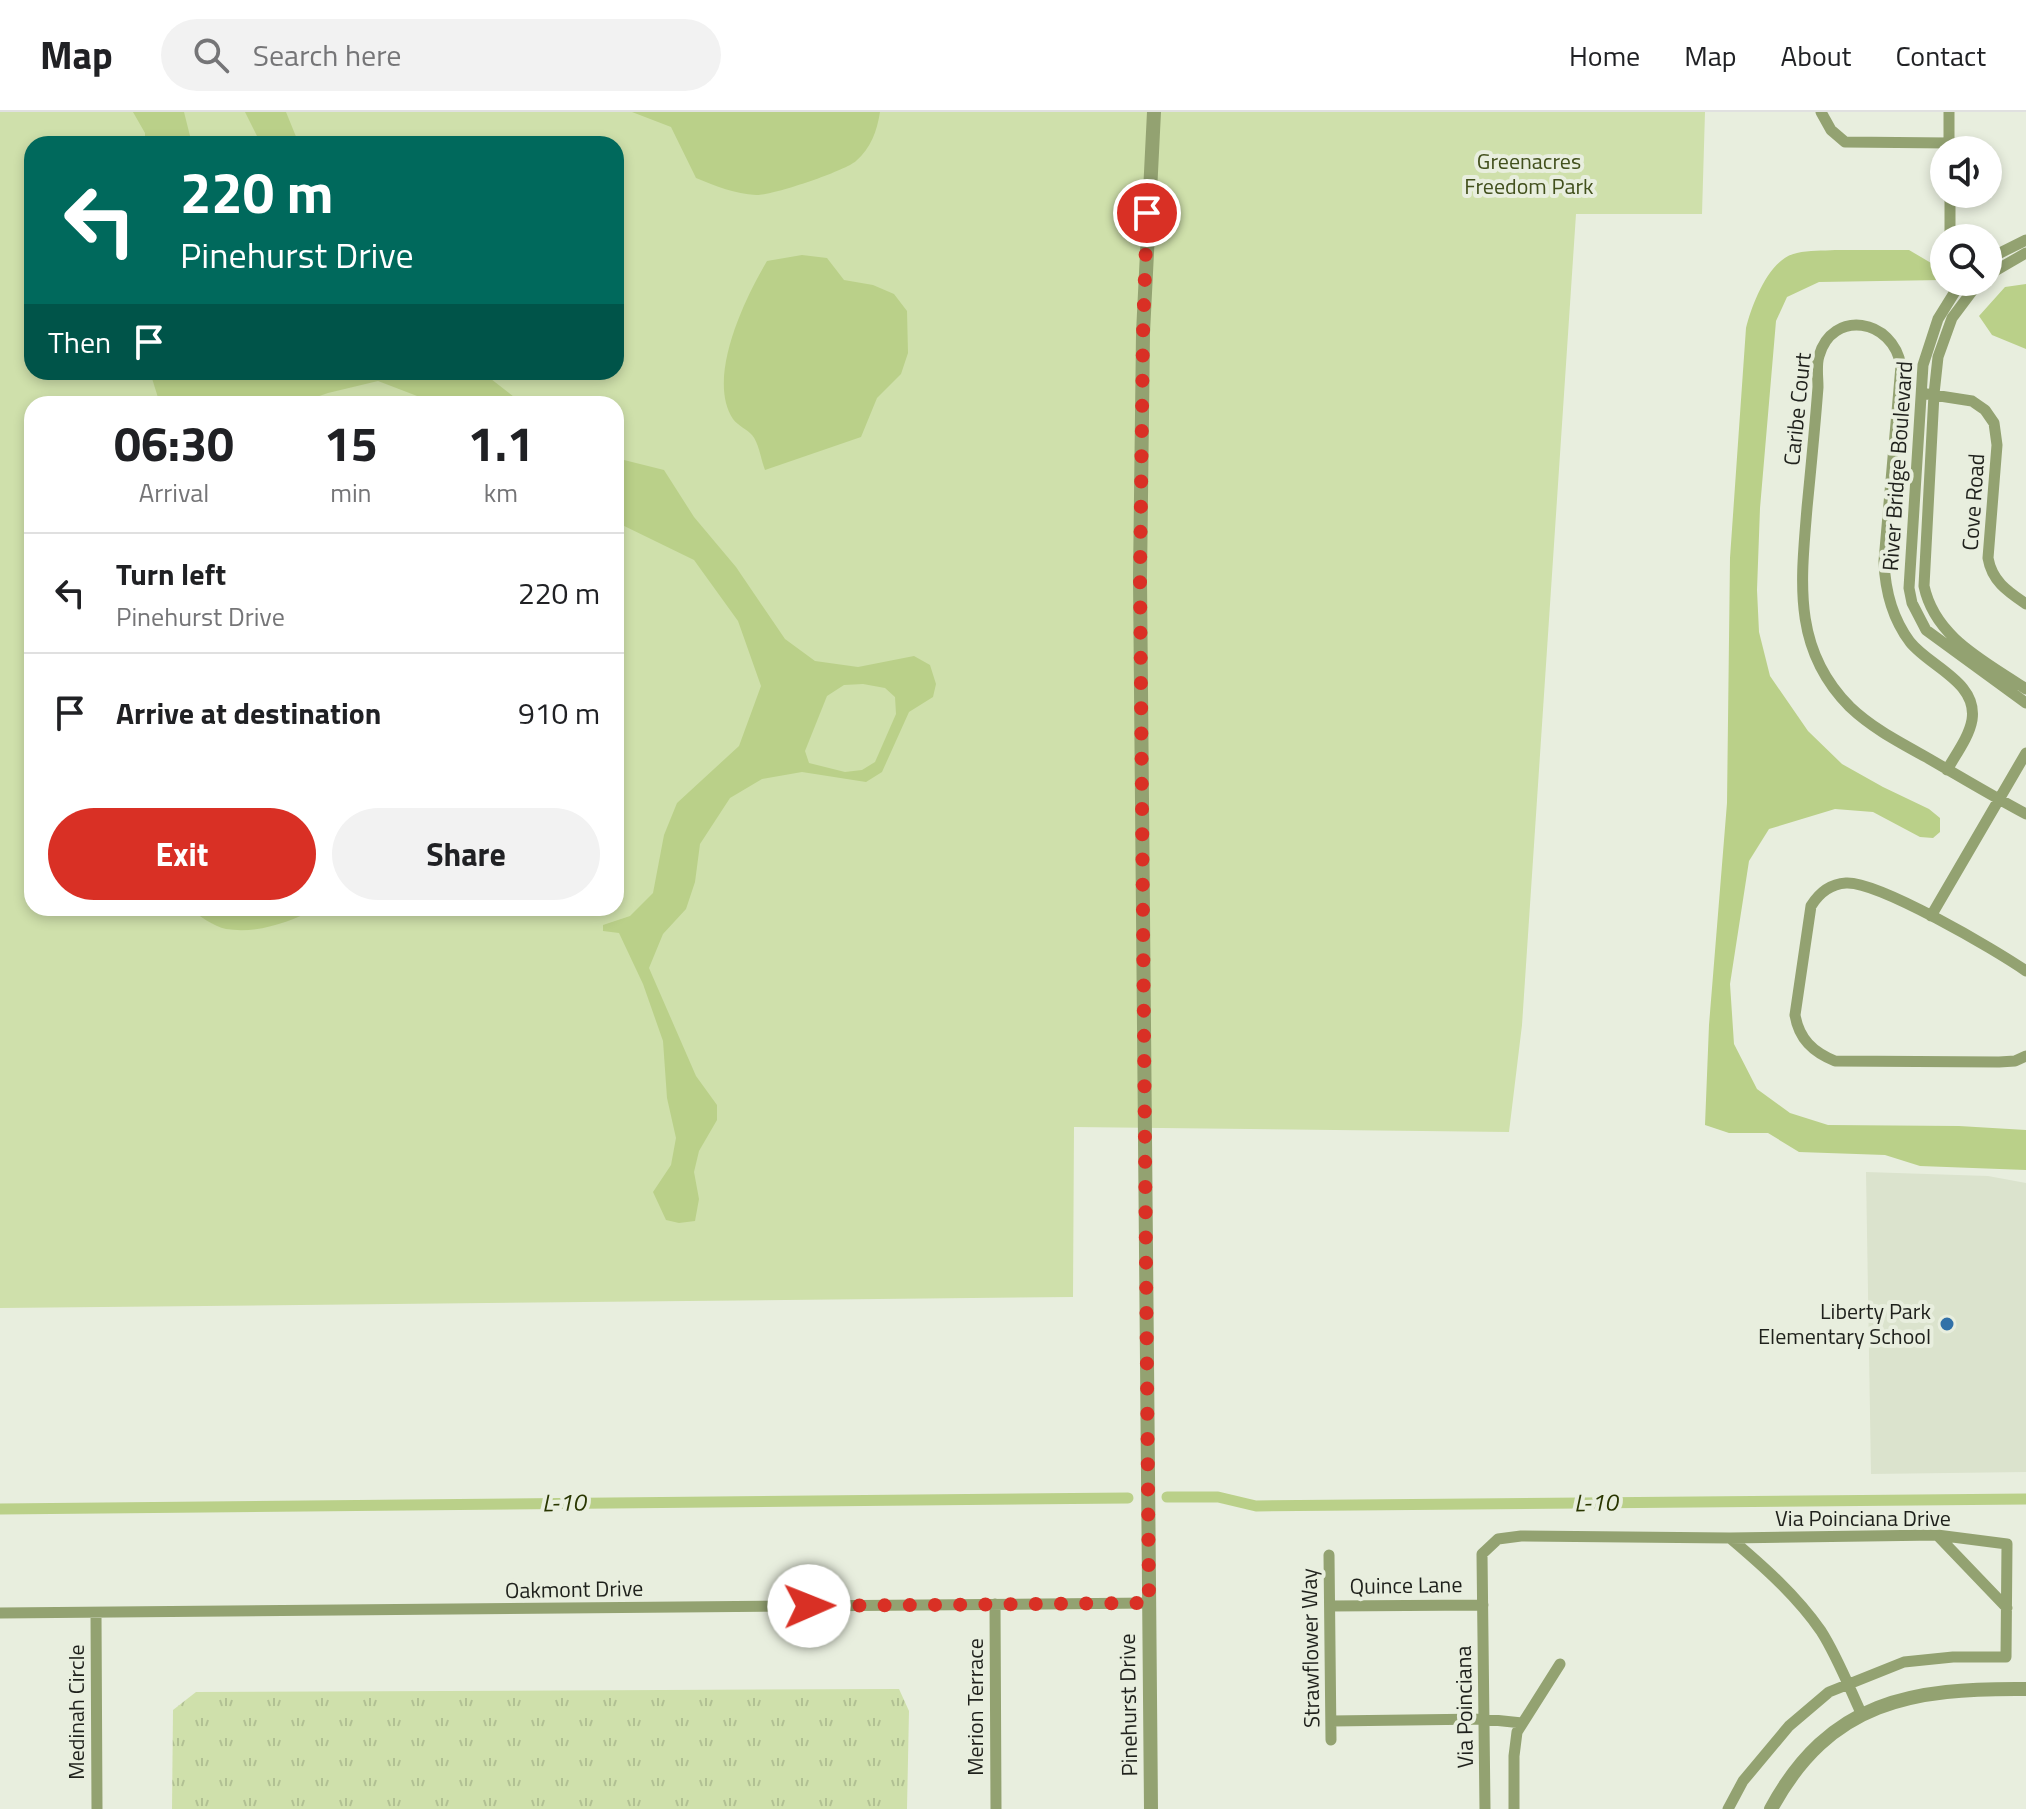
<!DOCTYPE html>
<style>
body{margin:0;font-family:"Titillium Web",sans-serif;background:#f2f2f2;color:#202124;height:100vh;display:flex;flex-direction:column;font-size:30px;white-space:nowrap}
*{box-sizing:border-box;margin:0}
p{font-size:26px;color:#757577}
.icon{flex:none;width:44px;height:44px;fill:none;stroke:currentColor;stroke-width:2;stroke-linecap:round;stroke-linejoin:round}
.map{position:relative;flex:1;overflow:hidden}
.drawer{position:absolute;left:24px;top:284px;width:600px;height:520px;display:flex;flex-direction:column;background:#fff;border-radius:24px;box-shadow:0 4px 12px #0003}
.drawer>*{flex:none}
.banner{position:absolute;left:24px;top:24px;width:600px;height:244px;border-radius:24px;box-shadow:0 4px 12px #0003;background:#00695c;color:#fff;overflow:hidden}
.controls{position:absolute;left:1930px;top:24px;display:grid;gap:16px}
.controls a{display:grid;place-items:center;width:72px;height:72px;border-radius:50%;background:#fff;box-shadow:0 4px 12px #0003;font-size:40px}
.pin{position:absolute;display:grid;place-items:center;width:68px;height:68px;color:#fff;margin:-34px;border:4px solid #fff;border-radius:50%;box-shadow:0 2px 8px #0007}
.me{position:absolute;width:88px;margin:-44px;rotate:89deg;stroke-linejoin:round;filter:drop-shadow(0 0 6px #0008)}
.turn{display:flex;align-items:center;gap:28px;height:168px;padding:0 24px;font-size:36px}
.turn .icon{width:104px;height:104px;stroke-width:2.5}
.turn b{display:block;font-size:56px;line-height:68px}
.then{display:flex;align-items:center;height:76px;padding:0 24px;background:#0003;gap:16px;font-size:30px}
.eta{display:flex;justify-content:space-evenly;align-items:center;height:136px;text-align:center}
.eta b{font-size:48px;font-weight:700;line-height:56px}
.button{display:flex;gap:16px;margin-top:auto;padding:16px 24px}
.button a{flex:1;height:92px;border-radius:48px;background:#d93025;color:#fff;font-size:32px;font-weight:700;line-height:92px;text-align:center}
.button a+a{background:#f2f2f2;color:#202124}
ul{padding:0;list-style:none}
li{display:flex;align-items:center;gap:24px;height:120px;padding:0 24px;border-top:2px solid #e0e0e0}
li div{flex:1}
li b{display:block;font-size:30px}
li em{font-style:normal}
header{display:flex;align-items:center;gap:48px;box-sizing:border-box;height:112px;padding:0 40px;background:#fff;border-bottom:2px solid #e0e0e0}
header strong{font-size:38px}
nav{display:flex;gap:44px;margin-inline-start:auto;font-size:28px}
.search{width:560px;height:72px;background:#f2f2f2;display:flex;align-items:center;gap:20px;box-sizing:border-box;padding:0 28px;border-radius:44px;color:#757577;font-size:30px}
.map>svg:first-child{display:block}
.built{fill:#dbe3cd}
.grass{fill:url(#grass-tufts)}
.park{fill:#cfe0ab;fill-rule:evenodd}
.water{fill:#bad089;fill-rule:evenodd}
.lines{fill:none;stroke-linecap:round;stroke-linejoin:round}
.canal{stroke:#bad089;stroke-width:11}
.minor{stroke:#93a271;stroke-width:11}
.tertiary{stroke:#93a271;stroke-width:14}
.route{stroke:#d93025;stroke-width:14;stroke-dasharray:0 25.2}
.poi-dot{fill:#3171a8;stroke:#e8eede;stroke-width:3}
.labels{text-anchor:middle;stroke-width:8;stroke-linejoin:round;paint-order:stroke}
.park-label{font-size:22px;fill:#42501d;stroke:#e8eede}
.street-label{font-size:22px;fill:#1f211c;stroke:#e8eede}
.poi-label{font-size:22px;fill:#1f211c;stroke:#e8eede;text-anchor:end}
.water-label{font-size:24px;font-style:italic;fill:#293600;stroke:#e8eede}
</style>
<header>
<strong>Map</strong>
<div class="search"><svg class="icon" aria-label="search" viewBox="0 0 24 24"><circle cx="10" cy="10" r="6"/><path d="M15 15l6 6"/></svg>Search here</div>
<nav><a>Home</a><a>Map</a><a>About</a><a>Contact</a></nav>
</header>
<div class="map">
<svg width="2026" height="1697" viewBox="0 0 2026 1697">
<defs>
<pattern id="grass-tufts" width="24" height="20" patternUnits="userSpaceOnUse" patternTransform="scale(2)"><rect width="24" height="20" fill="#cfe0ab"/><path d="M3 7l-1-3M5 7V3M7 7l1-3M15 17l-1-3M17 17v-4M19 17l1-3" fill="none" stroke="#b1c093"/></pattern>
</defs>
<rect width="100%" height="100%" fill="#e8eede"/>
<path class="built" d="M 1866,1060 L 1988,1064 L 2026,1071 L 2026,1360 L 1871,1362 Z"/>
<path class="grass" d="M 899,1577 L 909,1599 L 907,1697 L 172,1697 L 173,1598 L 196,1580 Z"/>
<path class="park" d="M 0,0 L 1705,0 L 1702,102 L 1576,102 L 1522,913 L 1509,1020 L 1074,1015 L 1073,1185 L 0,1196 ZM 32,32 L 616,32 L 616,260 L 32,260 ZM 32,292 L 616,292 L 616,796 L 32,796 Z"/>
<path class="water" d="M 133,0 L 184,0 L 192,32 L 145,32 L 145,21 Z
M 245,0 L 286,0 L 299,32 L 261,32 Z
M 632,0 L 880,0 C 877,19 871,36 856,49 C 845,59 771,84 756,83 C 735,82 716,74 696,66 L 671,15 Z
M 1835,138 L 1909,138 L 1943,158 L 1942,168 L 1819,170 L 1787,185 L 1776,209 L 1760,396 L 1757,478 L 1759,520 L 1770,564 L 1808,619 L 1842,652 L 1883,675 L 1929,697 L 1940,706 L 1940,720 L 1933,726 L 1920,725 L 1873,700 L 1835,697 L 1769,717 L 1749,749 L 1730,872 L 1734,932 L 1757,977 L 1790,1001 L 1828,1013 L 1959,1014 L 2026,1018 L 2026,1058 L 1920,1054 L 1885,1043 L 1799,1040 L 1768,1021 L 1729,1021 L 1705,1013 L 1709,913 L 1727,691 L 1730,446 L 1746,216 C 1752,192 1769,146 1797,141 C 1809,138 1823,139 1835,138 Z
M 802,143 L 827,146 L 844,168 L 873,173 L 894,182 L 907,199 L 908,241 L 901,262 L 877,286 L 861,325 L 765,358 C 761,348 759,331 752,323 C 747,317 738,314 733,307 C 706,266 745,186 767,149 Z
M 2026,172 L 2026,237 L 1992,223 L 1979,204 L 2005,175 Z
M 150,260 L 482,260 L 523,292 L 438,292 L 378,269 L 328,281 L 296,292 L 160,292 Z
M 616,346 L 664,358 L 694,405 L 736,455 L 785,527 L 815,549 L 858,555 L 914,544 L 930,553 L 936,572 L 933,585 L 909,600 L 882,660 L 866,670 L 802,660 L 762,667 L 730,686 L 700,732 L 695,770 L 686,797 L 663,822 L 649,856 L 696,964 L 717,993 L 717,1008 L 699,1039 L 694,1060 L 699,1087 L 695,1109 L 679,1111 L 666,1108 L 653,1080 L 671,1053 L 676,1026 L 667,986 L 663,929 L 643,872 L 619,821 L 603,819 L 603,813 L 630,804 L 653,781 L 664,723 L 677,691 L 739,634 L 761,574 L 738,509 L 694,448 L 616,410 ZM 863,572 L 885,576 L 895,585 L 896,602 L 875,650 L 862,658 L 845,660 L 809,651 L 805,639 L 827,584 L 844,573 Z
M 188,796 L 317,796 C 290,810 258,822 226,817 C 214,815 199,803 188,796 Z"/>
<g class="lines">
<path class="canal" d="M 1167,1385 L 1218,1385 L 1256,1394 L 2026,1387
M 0,1397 L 1128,1386"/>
<path class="minor" d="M 1821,0 L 1831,18 L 1845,30 L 1949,31
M 1949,0 L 1949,35
M 1950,82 L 1950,126
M 1988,147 L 2026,128
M 1988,163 L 2026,141
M 1961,170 L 1938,207 L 1923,253 L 1909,476 L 1912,491 L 1926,518 L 2026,591
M 1979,170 L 1952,206 L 1938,245 L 1934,282 L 1924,474 C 1935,526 1985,549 2026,577
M 1927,282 L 1972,289 L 1985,298 L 1994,311 L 1997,333 L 1988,446 C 1992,469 2007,479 2026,492
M 1947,658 C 1956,642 1969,625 1972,608 C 1978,570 1930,555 1910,530 C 1892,506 1885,478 1884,449 L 1901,254 C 1893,206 1832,197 1819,244 C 1816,253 1818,265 1818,275 C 1815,315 1811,355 1807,396 C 1801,470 1792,537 1850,595 C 1872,616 1899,630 1926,645 C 1959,664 1992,684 2026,702
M 1931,804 L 2026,641
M 2026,859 C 1996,838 1878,769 1846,771 C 1830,772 1819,781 1811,794 L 1795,903 C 1799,927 1813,940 1835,949 L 1999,950 L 2015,949 L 2026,944
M 1938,1424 L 2007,1496
M 1329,1443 L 1331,1628
M 995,1492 L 996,1697
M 1330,1494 L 1483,1493
M 0,1501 L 1149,1491
M 96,1502 L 97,1697
M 1331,1609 L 1484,1607 L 1522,1611
M 1485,1697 L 1482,1442 L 1498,1427 L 1521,1424 L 1730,1426
M 1514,1697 L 1514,1644 L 1517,1620 L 1560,1552
M 1728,1697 L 1743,1669 L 1789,1614 L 1829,1580 L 1904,1550 L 1953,1545 L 2006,1545 L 2007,1432 L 1937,1423 L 1730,1426 C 1763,1454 1796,1483 1821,1519 C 1837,1544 1849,1575 1862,1603"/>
<path class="tertiary" d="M 1151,1697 L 1140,466 L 1143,221 L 1154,0
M 1771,1697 C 1830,1588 1912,1576 2026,1577"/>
</g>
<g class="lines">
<path class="route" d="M 809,1494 L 1149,1491 L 1140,466 L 1143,221 L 1147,101"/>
</g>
<circle class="poi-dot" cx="1947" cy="1212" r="8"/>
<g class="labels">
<g class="park-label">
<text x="1529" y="57">Greenacres<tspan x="1529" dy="25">Freedom Park</tspan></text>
</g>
<g class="street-label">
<text transform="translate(1797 297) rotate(-84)" y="8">Caribe Court</text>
<text transform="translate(1897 354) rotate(-86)" y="8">River Bridge Boulevard</text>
<text transform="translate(1973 390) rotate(-86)" y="8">Cove Road</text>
<text x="1863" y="1414">Via Poinciana Drive</text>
<text transform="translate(1406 1473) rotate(-1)" y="8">Quince Lane</text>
<text transform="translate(574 1477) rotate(-1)" y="8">Oakmont Drive</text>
<text transform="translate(1310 1536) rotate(-91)" y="8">Strawflower Way</text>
<text transform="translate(1128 1593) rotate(-91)" y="8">Pinehurst Drive</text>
<text transform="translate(975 1595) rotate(-90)" y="8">Merion Terrace</text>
<text transform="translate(1464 1595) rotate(-91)" y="8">Via Poinciana</text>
<text transform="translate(76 1600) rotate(-90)" y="8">Medinah Circle</text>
</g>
<g class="poi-label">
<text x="1931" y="1207">Liberty Park<tspan x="1931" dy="25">Elementary School</tspan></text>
</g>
<g class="water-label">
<text transform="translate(564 1391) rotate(-1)" y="8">L-10</text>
<text transform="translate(1596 1391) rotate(-1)" y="8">L-10</text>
</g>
</g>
</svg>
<div class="controls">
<a><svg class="icon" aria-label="sound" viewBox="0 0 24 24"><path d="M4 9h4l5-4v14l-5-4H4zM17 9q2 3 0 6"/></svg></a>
<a><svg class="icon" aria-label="search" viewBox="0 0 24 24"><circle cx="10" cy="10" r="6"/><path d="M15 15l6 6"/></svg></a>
</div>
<div class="pin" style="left:1147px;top:101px;background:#d93025"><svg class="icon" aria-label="arrive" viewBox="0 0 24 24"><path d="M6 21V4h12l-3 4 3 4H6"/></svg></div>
<svg class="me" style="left:809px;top:1494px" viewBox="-20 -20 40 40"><circle r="19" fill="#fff"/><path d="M0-13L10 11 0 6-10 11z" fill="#d93025"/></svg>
<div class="banner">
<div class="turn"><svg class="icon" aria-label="left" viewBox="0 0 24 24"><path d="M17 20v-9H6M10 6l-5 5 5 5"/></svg><div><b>220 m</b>Pinehurst Drive</div></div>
<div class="then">Then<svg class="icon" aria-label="arrive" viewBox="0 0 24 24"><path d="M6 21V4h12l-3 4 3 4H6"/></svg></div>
</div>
<section class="drawer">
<div class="eta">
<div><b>06:30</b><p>Arrival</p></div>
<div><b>15</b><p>min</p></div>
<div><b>1.1</b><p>km</p></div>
</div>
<ul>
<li><svg class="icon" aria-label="left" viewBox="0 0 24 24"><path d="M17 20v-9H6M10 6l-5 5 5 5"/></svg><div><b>Turn left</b><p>Pinehurst Drive</p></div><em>220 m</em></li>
<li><svg class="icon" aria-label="arrive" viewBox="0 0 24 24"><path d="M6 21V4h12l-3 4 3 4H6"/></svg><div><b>Arrive at destination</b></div><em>910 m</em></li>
</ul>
<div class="button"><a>Exit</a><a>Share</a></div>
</section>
</div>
